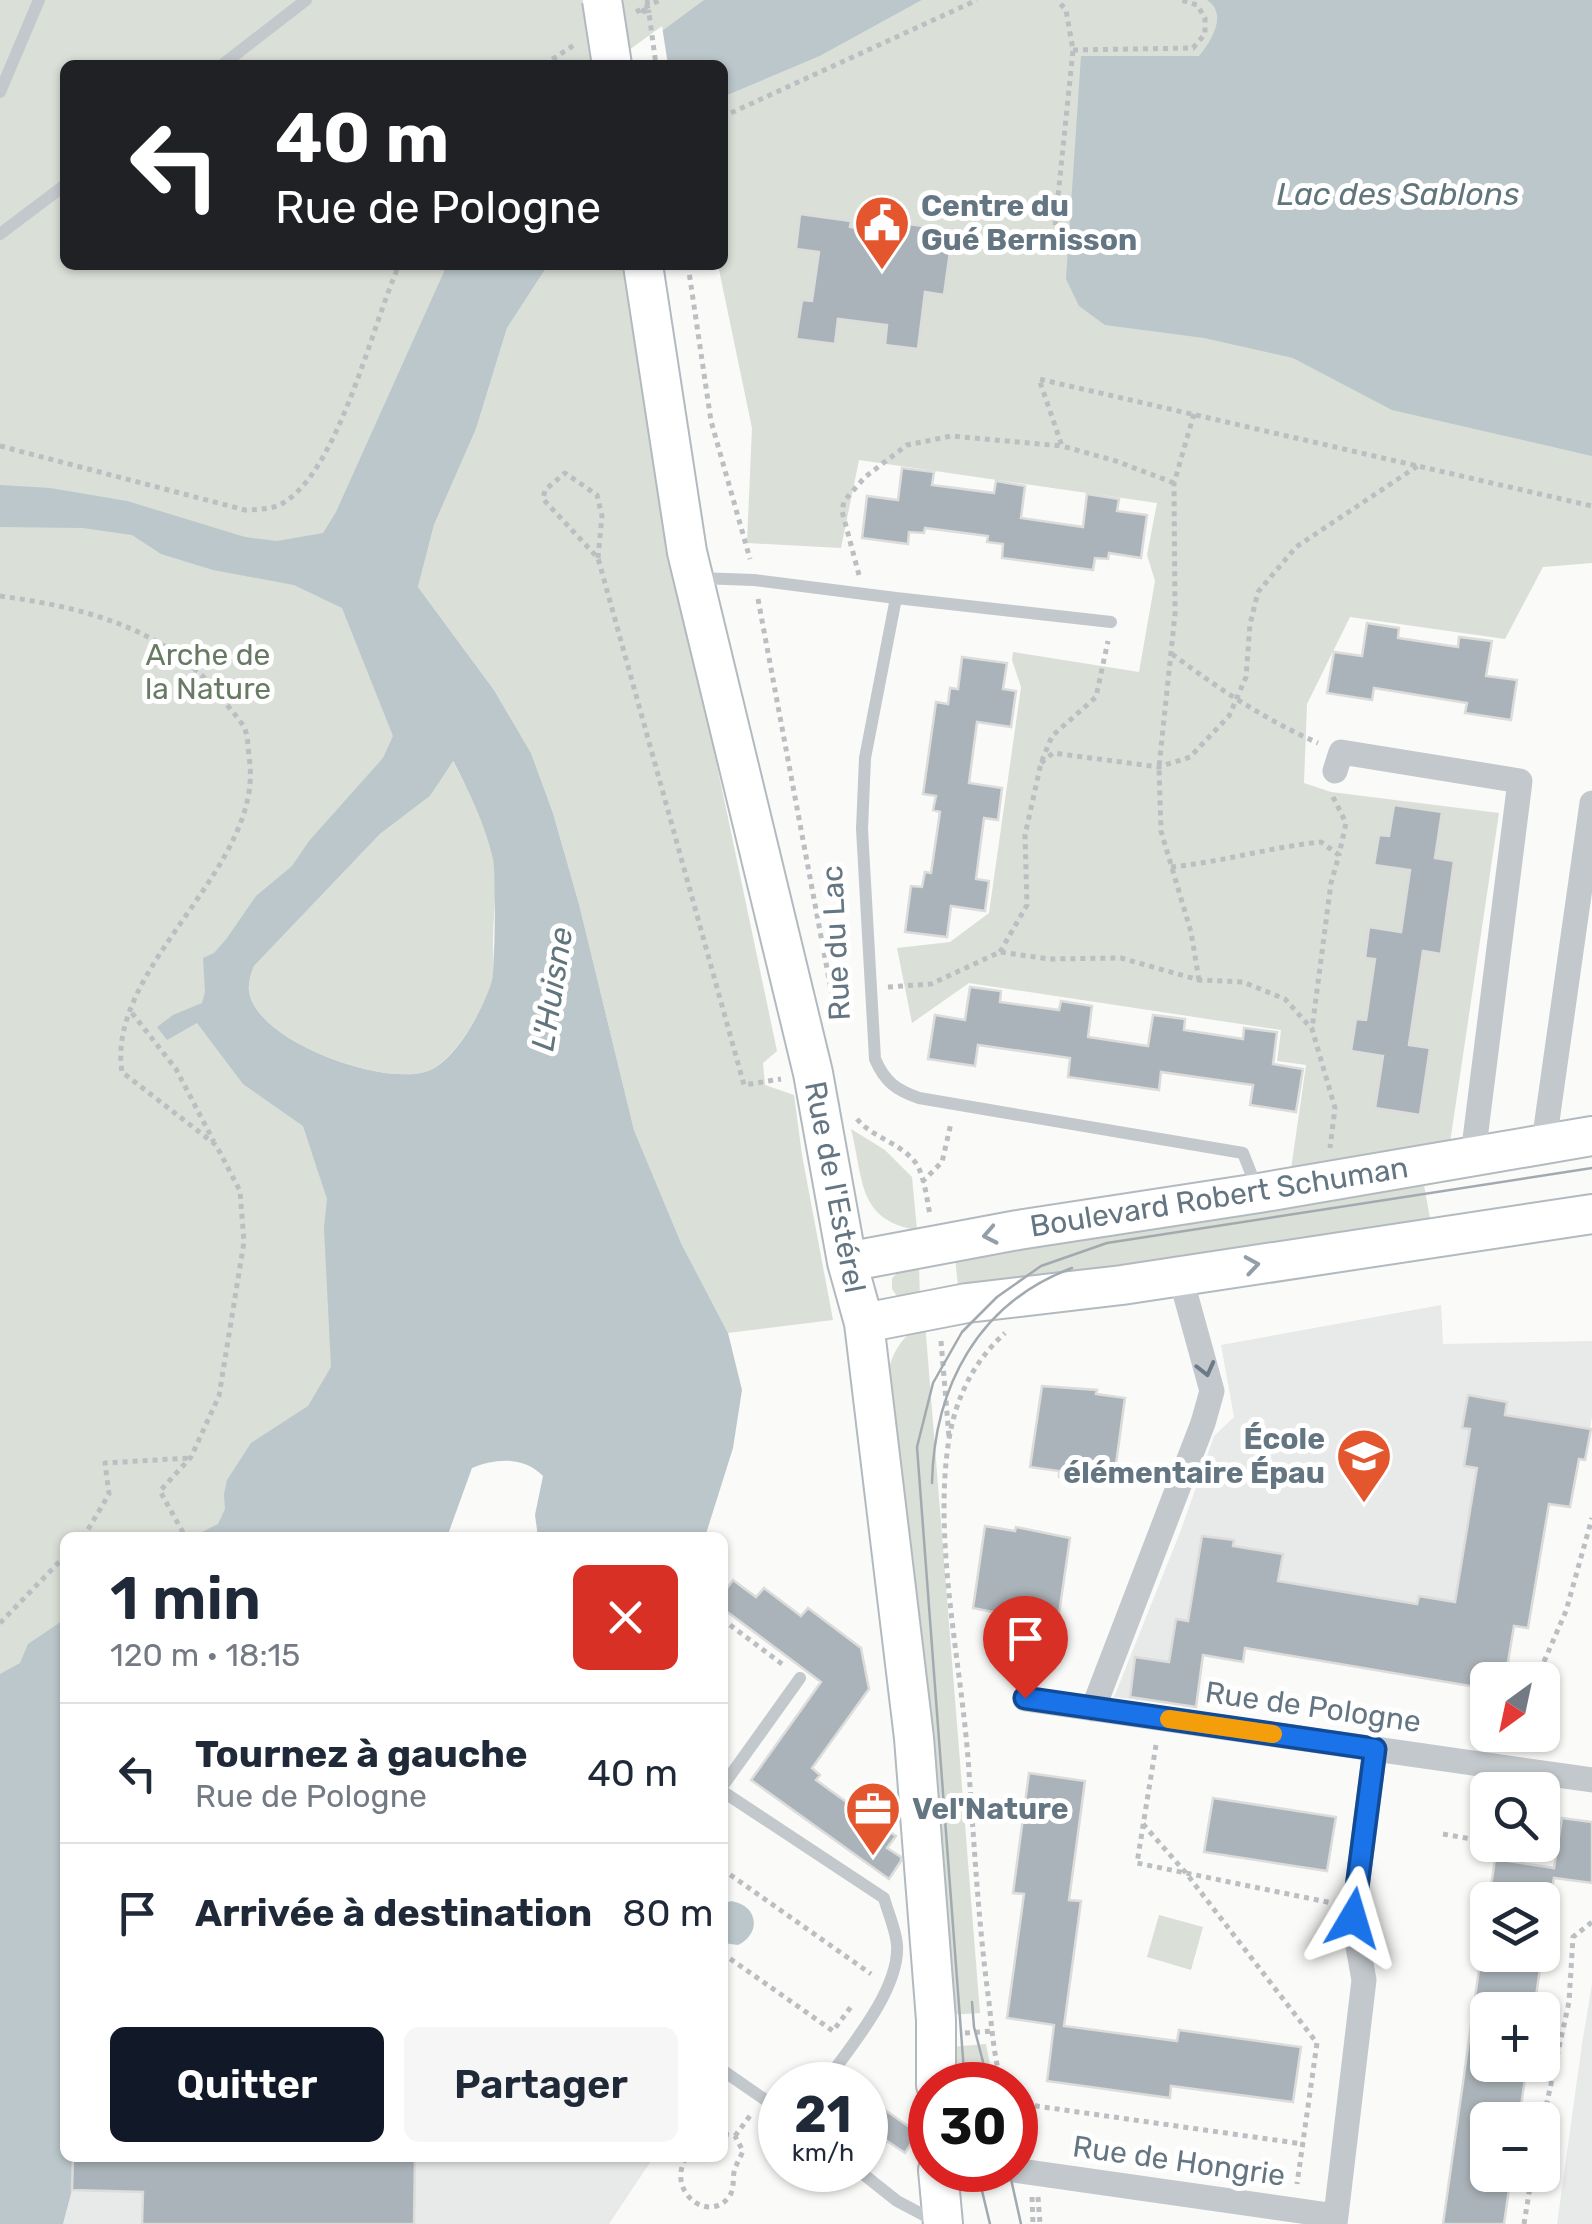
<!DOCTYPE html>
<html lang="fr">
<meta charset="utf-8">
<style>
body{margin:0;font-family:Rubik,sans-serif;background:#f6f6f7;color:#1f2937;height:100vh;display:flex;flex-direction:column;font-size:38px;white-space:nowrap}
*{box-sizing:border-box;margin:0}
p{font-size:32px;color:#747a83}
.icon{flex:none;width:55px;height:55px;fill:none;stroke:currentColor;stroke-width:2;stroke-linecap:round;stroke-linejoin:round}
.map{position:relative;flex:1;overflow:hidden}
.details{position:absolute;left:60px;top:1532px;width:668px;height:630px;display:flex;flex-direction:column;background:#fff;border-radius:15px;box-shadow:0 2px 8px #0004}
.details>*{flex:none}
.hud{position:absolute;left:60px;top:60px;width:668px;height:210px;border-radius:15px;box-shadow:0 2px 8px #0004;background:#202124;color:#fff;overflow:hidden}
.needle{width:65px;rotate:213deg}
.controls{position:absolute;left:1470px;top:1662px;display:grid;gap:20px}
.controls a{display:grid;place-items:center;width:90px;height:90px;border-radius:15px;background:#fff;box-shadow:0 2px 8px #0004;font-size:50px}
.speed{position:absolute;left:758px;top:2062px;display:flex;gap:20px;font-size:50px;font-weight:700;text-align:center}
.speed>*{display:grid;place-content:center;width:130px;height:130px;border-radius:50%;background:#fff;box-shadow:0 2px 8px #0004;line-height:1}
.speed small{font-size:25px;font-weight:400}
.speed .limit{border:15px solid #d22;background:#fff;color:#111}
.pin{position:absolute;display:grid;place-items:center;width:85px;height:85px;color:#fff;margin:-102px -42px;border-radius:50% 50% 50% 0;rotate:-45deg;box-shadow:0 0 10px #0007}
.pin .icon{rotate:45deg}
.me{position:absolute;width:110px;margin:-55px;rotate:7deg;stroke-linejoin:round;filter:drop-shadow(0 0 8px #0008)}
.turn{display:flex;align-items:center;gap:35px;height:210px;padding:0 50px;font-size:45px}
.turn .icon{width:130px;height:130px;stroke-width:2.5}
.turn b{display:block;font-size:70px;line-height:85px}
.round{display:grid;place-items:center;flex:none;width:105px;height:105px;border-radius:15px;background:#f6f6f7}
.headline{display:flex;align-items:center;justify-content:space-between;height:170px;padding:0 50px}
h1{font-size:60px;font-weight:600;line-height:75px}
.button{display:flex;gap:20px;margin-top:auto;padding:20px 50px}
.button a{flex:1;height:115px;border-radius:15px;background:#111827;color:#fff;font-size:40px;font-weight:600;line-height:115px;text-align:center}
.button a+a{background:#f6f6f7;color:#1f2937}
ul{padding:0;list-style:none}
li{display:flex;align-items:center;gap:30px;height:140px;padding:0 50px;border-top:2px solid #e0e1e3}
li div{flex:1}
li b{display:block;font-size:38px}
li em{font-style:normal}
.map>svg:first-child{display:block}
.built{fill:#e8e9e9}
.green{fill:#dadfd7}
.water{fill:#bbc7cb;fill-rule:evenodd}
.pier{fill:#fafaf8}
.building{fill:#aab3b9;stroke:#dcdcda;stroke-width:2.5}
.lines{fill:none;stroke-linecap:round;stroke-linejoin:round}
.secondary-casing{stroke:#b3babf;stroke-width:42}
.path{stroke:#bbbfc2;stroke-width:5;stroke-dasharray:5 5;stroke-linecap:butt}
.lane{stroke:#c3c8cc;stroke-width:12}
.street{stroke:#c3c8cc;stroke-width:25}
.secondary{stroke:#fff;stroke-width:38}
.tram{stroke:#a2aab0;stroke-width:2.5}
.secondary-bridge-casing{stroke:#b3babf;stroke-width:42;stroke-linecap:butt}
.path-bridge{stroke:#bbbfc2;stroke-width:5;stroke-dasharray:5 5;stroke-linecap:butt}
.secondary-bridge{stroke:#fff;stroke-width:38}
.oneway{stroke:#939fa8}
.oneway2{stroke:#6a7a87}
.route-casing{stroke:#114b97;stroke-width:25}
.route{stroke:#1a73e8;stroke-width:18}
.slow{stroke:#f59e0b;stroke-width:18}
.labels{text-anchor:middle;stroke-width:10;stroke-linejoin:round;paint-order:stroke}
.poi-label{font-size:30px;font-weight:bold;fill:#657683;stroke:#fff;text-anchor:start}
.park-label{font-size:30px;fill:#687a64;stroke:#fff}
.street-label{font-size:30px;fill:#657683;stroke:#fff}
.water-label{font-size:32px;font-style:italic;fill:#60757c;stroke:#fff}
</style>
<div class="map">
<svg width="1592" height="2224" viewBox="0 0 1592 2224">
<rect width="100%" height="100%" fill="#fafaf8"/>
<path class="built" d="M 1441,1305 L 1443,1344 L 1592,1341 L 1592,1416 L 1585,1460 L 1571,1458 L 1577,1468 L 1570,1507 L 1540,1502 L 1548,1511 L 1528,1628 L 1499,1623 L 1487,1689 L 1246,1640 L 1243,1662 L 1204,1655 L 1196,1707 L 1114,1697 L 1181,1530 L 1214,1436 L 1234,1417 L 1221,1345 Z
M 1592,1984 L 1592,2224 L 1557,2224 L 1582,2044 Z
M 73,2158 L 653,2158 L 609,2224 L 63,2224 L 72,2190 Z"/>
<path class="green" d="M 0,0 L 817,0 L 720,65 L 65,65 L 65,265 L 499,265 L 387,539 L 423,725 L 235,964 L 254,1037 L 346,1102 L 391,1385 L 282,1537 L 65,1538 L 65,1708 L 16,2224 L 0,2224 Z
M 922,0 L 1592,0 L 1592,563 L 1543,567 L 1505,639 L 1350,617 L 1307,704 L 1304,783 L 1331,792 L 1499,813 L 1448,1156 L 1290,1176 L 1306,1065 L 1277,1061 L 1281,1030 L 969,983 L 912,1023 L 897,948 L 950,942 L 989,913 L 1021,687 L 1012,660 L 1013,652 L 1139,672 L 1155,581 L 1147,555 L 1157,503 L 859,460 L 841,548 L 747,543 L 752,428 L 718,265 L 722,265 L 723,97 L 820,56 Z
M 548,265 L 621,265 L 631,290 L 678,580 L 777,1051 L 763,1063 L 765,1085 L 794,1095 L 802,1155 L 833,1320 L 728,1333 L 681,1243 L 634,1130 L 579,904 L 553,813 L 531,753 L 494,690 L 418,587 L 434,525 L 476,429 L 507,328 Z
M 452,760 C 469,792 491,829 495,865 C 497,890 493,917 493,942 C 493,953 495,968 492,980 C 485,1007 455,1061 428,1071 C 385,1087 263,1043 250,996 C 247,986 250,976 254,966 L 380,834 L 430,796 Z
M 851,1129 L 885,1150 L 912,1177 L 917,1230 C 857,1220 864,1180 851,1129 Z
M 1422,1174 L 1431,1224 L 959,1296 L 955,1257 Z
M 919,1265 L 920,1300 L 899,1299 L 892,1289 L 892,1278 L 902,1269 Z
M 925,1322 L 980,2013 L 949,2015 L 887,1379 C 891,1352 902,1336 925,1322 Z
M 1159,1915 L 1203,1927 L 1191,1970 L 1147,1957 Z
M 986,2044 L 994,2085 L 955,2085 L 951,2047 Z"/>
<path class="water" d="M 704,0 L 922,0 L 820,56 L 723,97 L 722,65 L 616,65 Z
M 1207,0 L 1592,0 L 1592,456 L 1392,410 L 1293,358 L 1204,338 L 1105,325 L 1079,306 L 1066,279 L 1081,56 L 1199,56 C 1212,40 1228,14 1207,0 Z
M 447,265 L 548,265 L 507,328 L 476,429 L 434,525 L 418,587 L 494,690 L 531,753 L 553,813 L 579,904 L 634,1130 L 681,1243 L 728,1333 L 742,1390 L 733,1448 L 705,1537 L 538,1537 L 535,1515 L 543,1476 C 524,1456 495,1458 472,1468 L 447,1537 L 192,1537 L 218,1524 L 225,1509 L 224,1494 L 227,1480 L 251,1443 L 308,1406 L 331,1367 L 324,1228 L 327,1199 L 303,1126 L 243,1084 L 197,1023 L 167,1040 L 157,1027 L 173,1015 L 202,1003 L 205,992 L 203,958 L 214,953 L 227,938 L 256,896 L 292,866 L 309,841 L 383,758 L 393,736 L 342,608 L 294,585 L 213,570 L 161,554 L 132,535 L 83,528 L 0,527 L 0,485 L 50,488 L 127,501 L 245,537 L 277,541 L 323,533 L 336,512 ZM 453,761 C 470,793 485,824 493,859 C 496,869 495,971 492,980 C 484,1008 456,1061 428,1071 C 384,1087 263,1043 250,996 C 247,986 250,976 254,966 L 380,834 L 430,796 Z
M 65,1619 L 65,1793 L 61,1836 L 65,1858 L 65,2158 L 73,2158 L 72,2190 L 63,2224 L 0,2224 L 0,1674 L 20,1663 L 28,1644 Z
M 731,1901 C 758,1905 762,1933 738,1945 L 723,1943 L 723,1904 Z"/>
<path class="pier" d="M 662,26 L 668,65 L 611,65 L 614,61 Z"/>
<path class="building" d="M 800,214 L 851,221 L 850,227 L 900,234 L 901,223 L 953,230 L 944,295 L 925,292 L 918,349 L 885,345 L 887,325 L 838,319 L 835,344 L 796,339 L 802,300 L 812,301 L 819,252 L 796,249 Z
M 902,468 L 934,472 L 932,485 L 994,493 L 996,481 L 1025,486 L 1021,518 L 1083,527 L 1087,494 L 1119,499 L 1117,511 L 1147,515 L 1141,558 L 1109,553 L 1108,559 L 1095,558 L 1093,570 L 1002,558 L 1003,544 L 987,542 L 988,536 L 925,528 L 924,533 L 909,532 L 908,544 L 862,538 L 867,496 L 898,500 Z
M 1367,623 L 1399,628 L 1398,638 L 1458,647 L 1459,637 L 1492,641 L 1486,676 L 1517,680 L 1511,720 L 1465,713 L 1467,703 L 1374,688 L 1372,700 L 1327,693 L 1334,652 L 1362,656 Z
M 962,657 L 1007,663 L 1003,689 L 1016,691 L 1011,727 L 977,722 L 969,783 L 1002,788 L 998,820 L 984,818 L 976,879 L 989,881 L 985,911 L 951,906 L 947,937 L 905,932 L 911,886 L 922,887 L 925,872 L 931,873 L 940,812 L 933,810 L 936,796 L 923,794 L 936,702 L 948,704 L 950,688 L 958,689 Z
M 1394,805 L 1442,812 L 1435,858 L 1454,861 L 1441,954 L 1423,951 L 1409,1045 L 1430,1048 L 1420,1115 L 1375,1108 L 1383,1056 L 1351,1051 L 1356,1019 L 1366,1020 L 1375,959 L 1365,958 L 1369,927 L 1401,932 L 1410,870 L 1374,865 L 1379,835 L 1389,836 Z
M 970,987 L 1001,991 L 1000,1002 L 1059,1010 L 1061,1001 L 1092,1006 L 1088,1037 L 1148,1046 L 1153,1015 L 1185,1019 L 1184,1030 L 1243,1039 L 1244,1028 L 1277,1032 L 1273,1064 L 1303,1069 L 1296,1112 L 1250,1105 L 1253,1085 L 1161,1072 L 1159,1090 L 1068,1077 L 1070,1058 L 978,1045 L 975,1066 L 928,1059 L 935,1015 L 965,1020 Z
M 1042,1386 L 1097,1390 L 1096,1394 L 1125,1398 L 1114,1479 L 1084,1475 L 1084,1480 L 1059,1477 L 1059,1471 L 1030,1467 Z
M 1468,1395 L 1507,1402 L 1505,1415 L 1591,1429 L 1585,1460 L 1579,1459 L 1570,1507 L 1549,1504 L 1528,1628 L 1514,1626 L 1505,1680 L 1488,1680 L 1488,1689 L 1245,1648 L 1243,1662 L 1203,1655 L 1196,1707 L 1130,1697 L 1135,1657 L 1169,1662 L 1176,1619 L 1188,1621 L 1202,1536 L 1234,1540 L 1233,1546 L 1283,1554 L 1278,1581 L 1417,1604 L 1419,1596 L 1455,1602 L 1477,1468 L 1464,1466 L 1470,1429 L 1462,1428 Z
M 985,1526 L 1015,1531 L 1016,1527 L 1070,1538 L 1058,1621 L 1026,1616 L 1026,1619 L 973,1608 Z
M 733,1580 L 756,1597 L 764,1588 L 801,1616 L 808,1608 L 861,1648 L 869,1689 L 812,1768 L 820,1775 L 816,1780 L 859,1811 L 869,1796 L 894,1814 L 884,1828 L 896,1836 L 887,1848 L 901,1857 L 901,1861 L 889,1879 L 751,1780 L 821,1682 L 722,1608 L 722,1595 Z
M 1029,1773 L 1085,1781 L 1069,1900 L 1081,1901 L 1064,2026 L 1177,2041 L 1179,2030 L 1301,2047 L 1293,2102 L 1171,2086 L 1170,2098 L 1047,2081 L 1054,2025 L 1007,2018 L 1024,1894 L 1013,1893 Z
M 1213,1798 L 1336,1817 L 1327,1871 L 1204,1852 Z
M 1562,1818 L 1592,1822 L 1592,1883 L 1554,1878 L 1550,1900 L 1489,1900 L 1495,1859 L 1554,1868 Z
M 1481,1955 L 1542,1955 L 1534,2010 L 1488,2010 L 1488,2065 L 1527,2065 L 1519,2120 L 1488,2120 L 1488,2175 L 1511,2175 L 1504,2224 L 1443,2224 Z
M 865,2096 L 918,2133 L 905,2153 L 887,2141 L 869,2166 L 865,2163 Z
M 73,2158 L 415,2158 L 414,2224 L 142,2224 L 143,2192 L 72,2190 Z"/>
<g class="lines">
<g class="secondary-casing">
<path id="secondary" d="M 643,265 L 687,552 L 813,1073 L 847,1262 L 864,1323 L 914,1738 L 936,2020 L 936,2085
M 847,1262 L 1018,1230 L 1259,1193 L 1592,1136
M 864,1323 L 967,1303 L 1122,1285 L 1592,1214
M 938,2170 L 943,2224"/>
</g>
<path class="path" d="M 641,10 L 646,12 L 647,9 L 644,10 L 649,13 L 656,65
M 636,12 L 660,0
M 1073,50 L 1193,48 L 1205,34 L 1205,18 L 1197,5 L 1181,0
M 544,65 L 577,43
M 722,117 L 977,0
M 1052,255 L 1073,50 L 1066,10 L 1057,0
M 688,265 L 711,421 L 750,559
M 1194,414 L 1174,483 L 1175,614 L 1159,767 L 1161,831 L 1191,932 L 1199,980
M 0,446 L 245,510 C 262,509 275,510 289,499 C 341,460 372,326 399,265
M 1174,483 L 1116,461 L 1062,446 L 1039,379 L 1592,506
M 598,558 L 602,516 L 597,495 L 565,473 L 545,490 L 543,499 L 598,558 L 744,1085 L 781,1079
M 859,575 L 842,511 L 844,501 L 865,477 L 907,445 L 951,436 L 1062,446
M 0,596 C 82,607 168,628 221,697 C 228,707 238,717 244,727 C 248,735 248,748 249,757 C 267,866 105,966 122,1072 L 216,1145 L 240,1191 L 244,1242 L 219,1396 L 191,1457 L 160,1491 L 186,1538
M 758,599 L 834,1006
M 1172,654 C 1219,689 1264,719 1318,743
M 1041,763 L 1053,753 L 1159,767 L 1190,757 L 1229,716 L 1246,677 L 1250,624 L 1258,592 L 1296,547 L 1419,465
M 1333,797 L 1346,823 L 1339,855
M 1171,867 C 1222,862 1271,847 1321,842 L 1339,855 L 1331,883 L 1312,1029
M 1000,952 L 1027,905 L 1025,835 L 1041,763 L 1052,736 L 1096,697 L 1108,641
M 888,987 L 931,984 L 1000,952 L 1049,959 L 1121,958 L 1199,980 L 1243,982 L 1285,999 L 1312,1029 L 1335,1108 L 1330,1148
M 132,1013 L 176,1069 L 214,1142
M 857,1119 C 873,1138 899,1142 915,1162 C 924,1173 927,1200 930,1215
M 922,1182 L 942,1162 L 951,1123
M 941,1341 L 949,1437
M 83,1538 L 109,1494 L 105,1463 L 190,1458
M 722,1619 L 786,1667
M 0,1623 L 65,1556
M 1536,1680 L 1566,1611 L 1592,1518
M 1156,1745 L 1137,1863 L 1332,1903
M 1143,1824 L 1186,1873 L 1317,2043 L 1297,2184
M 1443,1834 L 1488,1842
M 722,1869 L 871,1974
M 722,1953 L 833,2031 L 853,2004
M 965,2033 L 993,2031
M 1002,2085 C 994,2058 992,2030 989,2002 C 978,1921 974,1840 968,1758 C 960,1657 933,1539 949,1439 C 956,1397 974,1361 1005,1333
M 1015,2103 L 1303,2144
M 1015,2109 L 1026,2148
M 1542,2125 L 1569,2002 L 1573,1937 L 1592,1922
M 1015,2131 L 1018,2143
M 735,2136 L 752,2113
M 686,2158 C 666,2191 708,2224 729,2197 C 736,2187 731,2176 736,2166 C 738,2161 741,2156 743,2151 L 735,2136 L 722,2134
M 1032,2197 L 1033,2224
M 1038,2197 L 1040,2224
M 1524,2224 L 1532,2175"/>
<path class="lane" d="M 222,65 L 306,0
M 0,92 L 39,0
M 0,234 L 65,185
M 698,578 L 754,580 L 896,598 L 865,758 L 862,829 L 875,1059 C 885,1082 896,1090 919,1098 L 1243,1153 L 1258,1191
M 896,598 L 1111,622
M 722,1787 L 800,1678
M 722,1791 L 884,1898 C 888,1913 896,1930 897,1945 C 900,1990 848,2050 823,2085
M 722,2070 L 780,2110
M 858,2170 L 897,2201 L 935,2221"/>
<path class="street" d="M 1335,771 L 1341,752 L 1520,781 L 1473,1155
M 1544,1142 L 1592,803
M 1025,1699 L 1592,1780
M 1093,1709 L 1203,1423 L 1212,1391 L 1180,1275
M 1014,2170 L 1336,2216
M 1335,2224 L 1364,1980 L 1353,1919 L 1375,1749"/>
<use href="#secondary" class="secondary"/>
<path class="tram" d="M 932,1483 C 934,1387 978,1303 1072,1268
M 972,2002 L 974,2027 L 989,2085
M 965,2085 L 917,1447 L 933,1383 L 962,1332 L 997,1297 L 1041,1266 L 1107,1243 L 1592,1168
M 977,2170 L 990,2224
M 1009,2170 L 1021,2224"/>
<g class="secondary-bridge-casing">
<path id="secondary-bridge" d="M 602,0 L 612,65"/>
</g>
<path class="path-bridge" d="M 647,0 L 649,13"/>
<use href="#secondary-bridge" class="secondary-bridge"/>
</g>
<defs><path id="oneway-chevron" d="M-2-3.5L2.5 0L-2 3.5" fill="none" stroke-width="1.6" stroke-linecap="round" stroke-linejoin="round" transform="scale(2.5)"/></defs>
<g class="oneway">
<use href="#oneway-chevron" transform="translate(990 1235) rotate(169)"/>
<use href="#oneway-chevron" transform="translate(1252 1265) rotate(-9)"/>
</g>
<use class="oneway2" href="#oneway-chevron" transform="translate(1206 1369) rotate(76)"/>
<g class="lines">
<g class="route-casing">
<path id="route" d="M 1025,1698 L 1375,1749 L 1353,1918"/>
</g>
<use href="#route" class="route"/>
<path class="slow" d="M 1169,1719 L 1273,1734"/>
</g>
<defs>
<g id="civic-pin" transform="scale(2.875)"><path d="M0 17L-7.5 6A9.5 9.5 0 1 1 7.5 6Z" fill="#e4572e" stroke="#fff"/><path d="M-.6-6.5H3V-4.5H.6V-3L4-1V1h2V6H-6V1h2V-1L-.6-3ZM-1.2 2.5V6h2.4V2.5Z" fill="#fff"/></g>
<g id="school-pin" transform="scale(2.875)"><path d="M0 17L-7.5 6A9.5 9.5 0 1 1 7.5 6Z" fill="#e4572e" stroke="#fff"/><path d="M0-5L7-2L0 1L-7-2ZM-4 1L0 2.5L4 1V4Q0 6-4 4Z" fill="#fff"/></g>
<g id="office-pin" transform="scale(2.875)"><path d="M0 17L-7.5 6A9.5 9.5 0 1 1 7.5 6Z" fill="#e4572e" stroke="#fff"/><path d="M-6-3h4V-5.5h4V-3h4V5H-6ZM-1-4.5V-3h2v-1.5ZM-6 0V1H6V0Z" fill="#fff"/></g>
</defs>
<g fill-rule="evenodd">
<use href="#civic-pin" x="882" y="223"/>
<use href="#school-pin" x="1364" y="1456"/>
<use href="#office-pin" x="873" y="1809"/>
</g>
<g class="labels">
<g class="poi-label">
<text x="921" y="216">Centre du<tspan x="921" dy="34">Gué Bernisson</tspan></text>
<text x="1325" y="1449" text-anchor="end">École<tspan x="1325" dy="34">élémentaire Épau</tspan></text>
<text x="912" y="1819">Vel'Nature</text>
</g>
<g class="park-label">
<text x="208" y="665">Arche de<tspan x="208" dy="34">la Nature</tspan></text>
</g>
<g class="street-label">
<text transform="translate(836 943) rotate(-93)" y="10">Rue du Lac</text>
<text transform="translate(835 1187) rotate(79)" y="10">Rue de l'Estérel</text>
<text transform="translate(1219 1197) rotate(-9)" y="10">Boulevard Robert Schuman</text>
<text transform="translate(1313 1707) rotate(8)" y="10">Rue de Pologne</text>
<text transform="translate(1179 2161) rotate(8)" y="10">Rue de Hongrie</text>
</g>
<g class="water-label">
<text x="1398" y="205">Lac des Sablons</text>
<text transform="translate(552 989) rotate(-81)" y="11">L'Huisne</text>
</g>
</g>
</svg>
<div class="controls">
<a><svg class="needle" viewBox="-14 -14 28 28"><path d="M0-13l5 13h-10z" fill="#e53935"/><path d="M0 13l5-13h-10z" fill="#747a83"/></svg></a>
<a><svg class="icon" aria-label="search" viewBox="0 0 24 24"><circle cx="10" cy="10" r="6"/><path d="M15 15l6 6"/></svg></a>
<a><svg class="icon" aria-label="layers" viewBox="0 0 24 24"><path d="M12 4l9 5-9 5-9-5zM3 14l9 5 9-5"/></svg></a>
<a>+</a>
<a>−</a>
</div>
<div class="speed"><div>21<small>km/h</small></div><div class="limit">30</div></div>
<div class="pin" style="left:1025px;top:1698px;background:#d93025"><svg class="icon" aria-label="arrive" viewBox="0 0 24 24"><path d="M6 21V4h12l-3 4 3 4H6"/></svg></div>
<svg class="me" style="left:1353px;top:1918px" viewBox="-20 -20 40 40"><path d="M0-17L14 15 0 8-14 15z" fill="#1a73e8" stroke="#fff" stroke-width="4"/></svg>
<div class="hud">
<div class="turn"><svg class="icon" aria-label="left" viewBox="0 0 24 24"><path d="M17 20v-9H6M10 6l-5 5 5 5"/></svg><div><b>40 m</b>Rue de Pologne</div></div>
</div>
<section class="details">
<div class="headline"><div><h1>1 min</h1><p>120 m · 18:15</p></div><a class="round" style="background:#d93025;color:#fff"><svg class="icon" aria-label="close" viewBox="0 0 24 24"><path d="M6 6l12 12M18 6L6 18"/></svg></a></div>
<ul>
<li><svg class="icon" aria-label="left" viewBox="0 0 24 24"><path d="M17 20v-9H6M10 6l-5 5 5 5"/></svg><div><b>Tournez à gauche</b><p>Rue de Pologne</p></div><em>40 m</em></li>
<li><svg class="icon" aria-label="arrive" viewBox="0 0 24 24"><path d="M6 21V4h12l-3 4 3 4H6"/></svg><div><b>Arrivée à destination</b></div><em>80 m</em></li>
</ul>
<div class="button"><a>Quitter</a><a>Partager</a></div>
</section>
</div>
